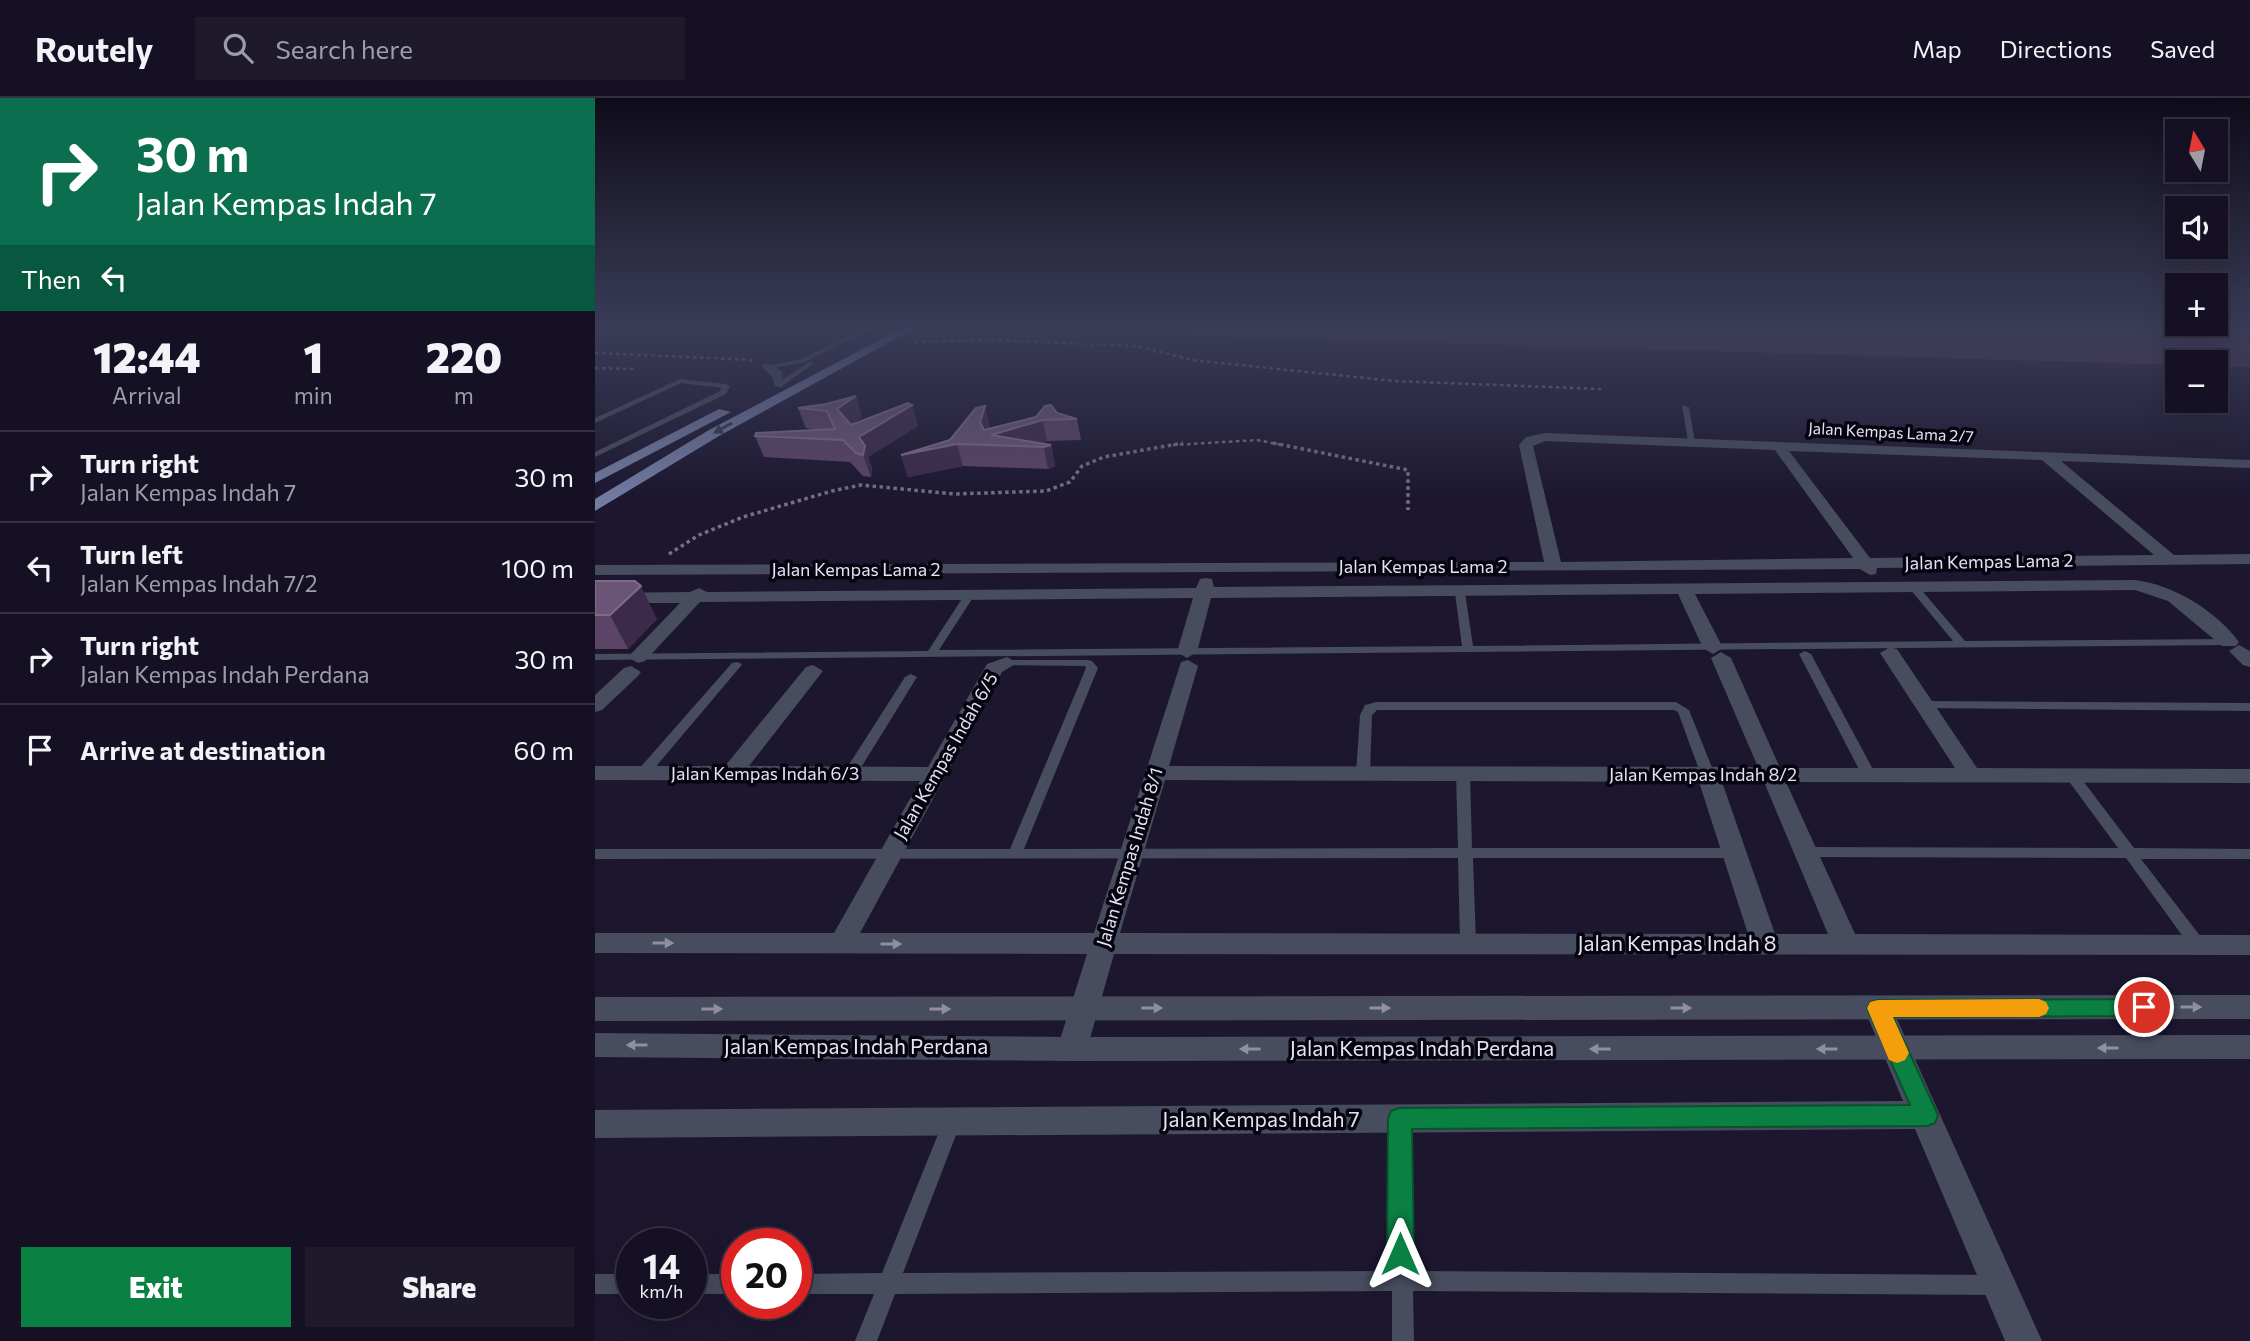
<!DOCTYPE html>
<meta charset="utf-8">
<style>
body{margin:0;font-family:Commissioner,sans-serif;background:#1e192b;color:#f1f3f6;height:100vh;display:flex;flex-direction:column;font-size:26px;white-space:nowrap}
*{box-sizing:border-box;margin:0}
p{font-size:23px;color:#9d9da6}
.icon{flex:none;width:38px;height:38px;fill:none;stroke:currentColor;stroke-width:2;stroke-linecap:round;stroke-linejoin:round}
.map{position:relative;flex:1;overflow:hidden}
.drawer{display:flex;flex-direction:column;background:#151023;width:595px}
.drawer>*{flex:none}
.hud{background:#0b6e4f;color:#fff;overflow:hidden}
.needle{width:46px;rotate:350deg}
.buttons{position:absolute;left:1570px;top:21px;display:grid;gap:14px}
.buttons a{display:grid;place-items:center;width:63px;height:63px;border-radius:0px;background:#151023;box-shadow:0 7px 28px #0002,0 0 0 2px #343041;font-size:35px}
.speed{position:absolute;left:21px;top:1130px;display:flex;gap:14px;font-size:35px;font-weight:700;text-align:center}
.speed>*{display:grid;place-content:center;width:91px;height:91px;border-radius:50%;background:#151023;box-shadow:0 7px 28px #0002,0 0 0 2px #343041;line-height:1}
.speed small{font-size:18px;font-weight:400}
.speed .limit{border:10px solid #d22;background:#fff;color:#111}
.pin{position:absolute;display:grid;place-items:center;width:60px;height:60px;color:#fff;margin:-30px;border:4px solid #fff;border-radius:50%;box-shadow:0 2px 7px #0007}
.me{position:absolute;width:77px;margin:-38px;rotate:0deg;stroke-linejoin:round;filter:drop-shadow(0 0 5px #0008)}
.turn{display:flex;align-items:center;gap:24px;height:147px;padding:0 21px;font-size:32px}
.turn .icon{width:91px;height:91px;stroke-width:2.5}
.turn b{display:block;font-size:49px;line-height:60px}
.then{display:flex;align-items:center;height:66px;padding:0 21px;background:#0003;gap:14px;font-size:26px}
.eta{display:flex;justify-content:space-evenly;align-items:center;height:119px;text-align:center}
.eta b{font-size:42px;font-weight:800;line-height:49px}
.button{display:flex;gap:14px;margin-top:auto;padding:14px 21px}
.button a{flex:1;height:80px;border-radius:0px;background:#0b8043;color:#fff;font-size:28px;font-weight:800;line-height:80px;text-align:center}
.button a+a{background:#1e192b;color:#f1f3f6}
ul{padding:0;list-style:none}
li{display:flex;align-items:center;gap:21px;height:91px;padding:0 21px;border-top:2px solid #343041}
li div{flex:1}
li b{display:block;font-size:26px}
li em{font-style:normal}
header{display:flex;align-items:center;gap:42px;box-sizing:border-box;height:98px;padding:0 35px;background:#151023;border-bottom:2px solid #343041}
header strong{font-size:33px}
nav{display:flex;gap:38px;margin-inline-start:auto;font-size:24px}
.search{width:490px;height:63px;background:#1e192b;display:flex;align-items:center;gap:18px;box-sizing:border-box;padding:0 24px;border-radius:0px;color:#9d9da6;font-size:26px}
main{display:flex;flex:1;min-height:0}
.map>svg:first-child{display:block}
.green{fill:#502f47}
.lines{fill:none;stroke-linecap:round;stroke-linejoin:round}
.path-far1{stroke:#757086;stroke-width:2.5;stroke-dasharray:3.5 3.5;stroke-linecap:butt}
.path{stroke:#757086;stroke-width:3.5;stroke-dasharray:3.5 3.5;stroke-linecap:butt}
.service{fill:#474c5e;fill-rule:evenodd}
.minor{fill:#474c5e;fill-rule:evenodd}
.tertiary{fill:#474c5e;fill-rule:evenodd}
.primary{fill:#727ca1;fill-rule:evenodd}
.wall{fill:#5c4467}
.shaded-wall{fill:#3c2a4a}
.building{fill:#6b5576;stroke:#7e6b8a;stroke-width:2}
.oneway{fill:#373a50}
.oneway2{fill:#8e90a2}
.route{fill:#0b8043;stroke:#07532c;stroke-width:2}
.slow{fill:#f59e0b}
.labels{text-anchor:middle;stroke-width:7;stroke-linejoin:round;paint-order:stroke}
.far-street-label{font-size:16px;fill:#e5e2f4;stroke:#06040e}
.street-label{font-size:18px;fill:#e5e2f4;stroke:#06040e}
.near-street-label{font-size:21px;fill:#e5e2f4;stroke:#06040e}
</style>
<header>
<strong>Routely</strong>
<div class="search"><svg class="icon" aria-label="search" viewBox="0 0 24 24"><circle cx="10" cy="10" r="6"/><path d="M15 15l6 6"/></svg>Search here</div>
<nav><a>Map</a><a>Directions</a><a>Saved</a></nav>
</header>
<main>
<section class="drawer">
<div class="hud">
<div class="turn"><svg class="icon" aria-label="right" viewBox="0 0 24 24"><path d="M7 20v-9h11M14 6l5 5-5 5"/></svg><div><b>30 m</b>Jalan Kempas Indah 7</div></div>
<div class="then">Then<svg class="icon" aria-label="left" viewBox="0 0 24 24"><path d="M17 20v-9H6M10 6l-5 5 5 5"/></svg></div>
</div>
<div class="eta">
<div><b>12:44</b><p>Arrival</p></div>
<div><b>1</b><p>min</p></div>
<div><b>220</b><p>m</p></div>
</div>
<ul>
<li><svg class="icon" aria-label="right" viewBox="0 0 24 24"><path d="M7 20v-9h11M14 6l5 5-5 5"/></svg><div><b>Turn right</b><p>Jalan Kempas Indah 7</p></div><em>30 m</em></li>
<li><svg class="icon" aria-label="left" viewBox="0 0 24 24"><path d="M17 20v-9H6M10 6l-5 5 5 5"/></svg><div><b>Turn left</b><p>Jalan Kempas Indah 7/2</p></div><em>100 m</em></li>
<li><svg class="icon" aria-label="right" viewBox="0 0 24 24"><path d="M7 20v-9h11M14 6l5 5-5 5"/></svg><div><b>Turn right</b><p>Jalan Kempas Indah Perdana</p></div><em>30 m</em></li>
<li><svg class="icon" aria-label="arrive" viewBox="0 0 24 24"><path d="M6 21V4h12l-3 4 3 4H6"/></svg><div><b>Arrive at destination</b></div><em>60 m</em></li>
</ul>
<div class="button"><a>Exit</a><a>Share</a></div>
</section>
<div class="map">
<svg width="1655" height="1243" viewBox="0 0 1655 1243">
<rect width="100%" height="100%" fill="#1c162f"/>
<path class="green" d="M 362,229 L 1655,229 L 1655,269 L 1621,268 L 1620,264 L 1582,264 L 1582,267 L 359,230 Z"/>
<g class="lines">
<path class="path-far1" d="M 320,244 L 399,242 L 542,248 L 597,262 L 799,283 L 1006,291
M 0,255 L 160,262
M 0,270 L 42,271
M 578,347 L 662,342 L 687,347"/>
<path class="path" d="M 678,345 L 813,372 L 813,412
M 74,456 L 104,437 L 148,419 L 237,393 L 266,387 L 359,396 L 451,393 L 475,384 L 487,368 L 509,359 L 588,345"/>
<path class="service" d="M 274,229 L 281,229 L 210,264 L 173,271 L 170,269 L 206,261 Z
M 216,263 L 219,265 L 218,266 L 187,288 L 180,286 Z
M 85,281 L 131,286 L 135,288 L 131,296 L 0,359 L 0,354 L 125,293 L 127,290 L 86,285 L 0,325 L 0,320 Z
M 1087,307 L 1094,309 L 1100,346 L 1093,344 Z
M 1320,488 L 1324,489 L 1370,543 L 1634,541 L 1640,544 L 1634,547 L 0,562 L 0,556 L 333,553 L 370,496 L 374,495 L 379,498 L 344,552 L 867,548 L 860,495 L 865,492 L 870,495 L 878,548 L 1358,543 L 1315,491 Z
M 1210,553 L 1216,556 L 1281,677 L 1279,680 L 1274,681 L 1267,677 L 1204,556 Z
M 412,562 L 493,562 L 497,563 L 503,570 L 429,751 L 863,750 L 861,676 L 868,672 L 875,676 L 877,750 L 1139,750 L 1144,751 L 1146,755 L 1144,759 L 1139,760 L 878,760 L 881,846 L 879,850 L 873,852 L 867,850 L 865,846 L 863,760 L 0,761 L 0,751 L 415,751 L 491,570 L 490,568 L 408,567 L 406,565 L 408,563 Z
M 141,564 L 145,565 L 147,567 L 145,569 L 53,678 L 43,678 L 41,675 L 43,672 L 137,565 Z
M 316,576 L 322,579 L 262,676 L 260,679 L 250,679 L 248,676 L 310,579 Z
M 1329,603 L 1655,605 L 1655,613 L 1325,610 L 1323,607 L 1325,604 Z
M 781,604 L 1081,604 L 1094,612 L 1120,677 L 1113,681 L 1106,677 L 1083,614 L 1079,612 L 782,612 L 777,617 L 775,676 L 768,680 L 761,676 L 765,617 L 770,607 Z
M 1477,674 L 1482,675 L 1539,750 L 1655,751 L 1655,761 L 1546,761 L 1609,843 L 1611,847 L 1609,851 L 1603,853 L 1597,851 L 1531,760 L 1211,759 L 1206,758 L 1204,754 L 1206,750 L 1211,749 L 1523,750 L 1470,678 Z
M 805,1013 L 811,1015 L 814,1021 L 817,1173 L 1401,1177 L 1408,1180 L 1411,1187 L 1408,1194 L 1401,1197 L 818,1193 L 819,1243 L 797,1243 L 797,1193 L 300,1196 L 282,1243 L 260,1243 L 279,1196 L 201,1196 L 201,1176 L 287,1175 L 348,1024 L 351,1018 L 357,1016 L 363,1018 L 366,1024 L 308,1175 L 797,1173 L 796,1021 L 799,1015 Z
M 0,1176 L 37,1176 L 37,1196 L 0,1196 Z
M 96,1176 L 142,1176 L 142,1196 L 96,1196 Z"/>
<path class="minor" d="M 169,266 L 177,266 L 187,274 L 188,289 L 180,289 L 177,278 L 167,269 Z
M 950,335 L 1655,362 L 1655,370 L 1466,363 L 1579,457 L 1655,456 L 1655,466 L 1282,470 L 1281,476 L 1275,477 L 1265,471 L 0,477 L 0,467 L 949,464 L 924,347 L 931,339 ZM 950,343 L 1180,352 L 1258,460 L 966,464 L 938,348 ZM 1194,353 L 1447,362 L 1559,457 L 1275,460 Z
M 611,480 L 617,481 L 619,489 L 1540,482 C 1579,487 1620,512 1644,544 L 1641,548 L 1627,548 L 1573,503 L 1540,492 L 1100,496 L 1128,550 L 1118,556 L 1108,550 L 1083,496 L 616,500 L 602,554 L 592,560 L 582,554 L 598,500 L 105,504 L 50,563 L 43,565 L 33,559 L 85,505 L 0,505 L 0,495 L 95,494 L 104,490 L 112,494 L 601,490 L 605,481 Z
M 1644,547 L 1655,553 L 1655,569 L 1648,567 L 1634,553 Z
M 1295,549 L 1302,551 L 1382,670 L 1655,671 L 1655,685 L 1191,684 L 1260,836 L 1655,837 L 1655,857 L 519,856 L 492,951 L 487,960 L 477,963 L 467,960 L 462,951 L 492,856 L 0,855 L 0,835 L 239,835 L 325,683 L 0,682 L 0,668 L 130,668 L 211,569 L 218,567 L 228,573 L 154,668 L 333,669 L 392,566 L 412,559 L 422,565 L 407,574 L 265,835 L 499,835 L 586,564 L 593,562 L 603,568 L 574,668 L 1163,669 L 1116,560 L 1126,554 L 1136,560 L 1185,670 L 1360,670 L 1285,555 ZM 570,682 L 1104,684 L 1153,836 L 525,835 ZM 1127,684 L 1169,684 L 1233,836 L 1180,836 Z
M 36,568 L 46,574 L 43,578 L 7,612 L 0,614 L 0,597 L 29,570 Z
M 1283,898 L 1293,902 L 1297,910 L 1447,1243 L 1410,1243 L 1320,1031 L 0,1040 L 0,1012 L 1308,1003 L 1269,910 L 1273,902 Z"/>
<path class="tertiary" d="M 1655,897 L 1655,921 L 0,923 L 0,899 Z
M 0,935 L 477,939 L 1655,937 L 1655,961 L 477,963 L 0,959 Z"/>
<path class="primary" d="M 309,229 L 322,229 L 124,338 L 0,413 L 0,401 L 114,332 Z
M 124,311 L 136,314 L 0,385 L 0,375 Z"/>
</g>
<path class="wall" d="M 261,298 L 267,319 L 256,327 L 317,307 L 323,328 L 273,359 L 277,370 L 276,379 L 268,378 L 255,364 L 169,359 L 160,338 L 221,332 L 211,330 L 203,310 L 231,306 Z
M 462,315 L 482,321 L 486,342 L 452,343 L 445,345 L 456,347 L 460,368 L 453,371 L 368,368 L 313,379 L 306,357 L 395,328 L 395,331 Z
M 0,483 L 62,521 L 33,551 L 0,551 Z"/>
<path class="shaded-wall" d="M 261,298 L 267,319 L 249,331 L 242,311 Z
M 317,307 L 323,328 L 273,359 L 277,370 L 276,379 L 268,357 L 264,339 Z
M 390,308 L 395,328 L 390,346 L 385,324 Z
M 448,322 L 452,343 L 432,349 L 396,337 Z
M 362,346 L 368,368 L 313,379 L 306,357 Z
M 456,347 L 460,368 L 453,371 L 449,349 Z
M 46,488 L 62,521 L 33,551 L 15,517 Z"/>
<path class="building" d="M 261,298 L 242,311 L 256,327 L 313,305 L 317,307 L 264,339 L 270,348 L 268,357 L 261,355 L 248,342 L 160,338 L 161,335 L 240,331 L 232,313 L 203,310 L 231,306 Z
M 456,307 L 462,315 L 482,321 L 448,322 L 396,337 L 456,347 L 449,349 L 362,346 L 306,357 L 355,342 L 381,310 L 390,308 L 385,324 L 389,332 L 441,319 L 450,308 Z
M 0,483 L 40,483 L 46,488 L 15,517 L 0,517 Z"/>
<defs><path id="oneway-solid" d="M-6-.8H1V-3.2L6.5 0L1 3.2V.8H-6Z" transform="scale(1.75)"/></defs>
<use class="oneway" href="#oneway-solid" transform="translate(128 330) rotate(151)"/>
<g class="oneway2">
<use href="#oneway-solid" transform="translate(68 845)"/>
<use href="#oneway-solid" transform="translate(296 846)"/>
<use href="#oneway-solid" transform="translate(1596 909)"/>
<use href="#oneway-solid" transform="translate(557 910)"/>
<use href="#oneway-solid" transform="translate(785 910)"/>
<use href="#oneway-solid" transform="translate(1086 910)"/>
<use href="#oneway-solid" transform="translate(117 911)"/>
<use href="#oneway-solid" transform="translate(345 911)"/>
<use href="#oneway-solid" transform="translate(42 947) rotate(-180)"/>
<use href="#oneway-solid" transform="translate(1513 950) rotate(180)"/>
<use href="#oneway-solid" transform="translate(655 951) rotate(-180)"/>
<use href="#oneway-solid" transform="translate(1005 951) rotate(-180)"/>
<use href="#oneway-solid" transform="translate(1232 951) rotate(-180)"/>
</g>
<linearGradient id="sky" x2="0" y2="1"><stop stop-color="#0f0c1a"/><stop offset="0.57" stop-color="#3a3c58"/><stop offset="1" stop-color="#3a3c58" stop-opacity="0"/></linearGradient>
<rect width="1655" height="403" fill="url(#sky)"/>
<path class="route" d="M 1549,901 L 1556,903 L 1560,909 L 1556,916 L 1549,918 L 1298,919 L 1343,1017 L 1340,1025 L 1332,1028 L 817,1031 L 819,1156 L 815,1166 L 805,1169 L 796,1166 L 792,1156 L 793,1021 L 796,1013 L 804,1010 L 1315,1007 L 1272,910 L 1275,904 L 1283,902 Z"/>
<path class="slow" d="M 1444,901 L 1451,904 L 1454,910 L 1451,916 L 1444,919 L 1298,919 L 1314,955 L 1310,962 L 1302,965 L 1294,962 L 1272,910 L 1275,904 L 1283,902 Z"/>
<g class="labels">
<g class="far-street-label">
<text transform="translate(1296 334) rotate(3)" y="6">Jalan Kempas Lama 2/7</text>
</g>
<g class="street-label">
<text transform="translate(1394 464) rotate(-1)" y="6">Jalan Kempas Lama 2</text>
<text x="828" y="475">Jalan Kempas Lama 2</text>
<text x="261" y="478">Jalan Kempas Lama 2</text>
<text transform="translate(351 658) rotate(-60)" y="6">Jalan Kempas Indah 6/5</text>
<text x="170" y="682">Jalan Kempas Indah 6/3</text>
<text x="1108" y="683">Jalan Kempas Indah 8/2</text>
<text transform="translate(535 759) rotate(-73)" y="6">Jalan Kempas Indah 8/1</text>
</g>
<g class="near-street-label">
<text x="1082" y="853">Jalan Kempas Indah 8</text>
<text x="261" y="956">Jalan Kempas Indah Perdana</text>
<text x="827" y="958">Jalan Kempas Indah Perdana</text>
<text x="666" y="1029">Jalan Kempas Indah 7</text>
</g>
</g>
</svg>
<div class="buttons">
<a><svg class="needle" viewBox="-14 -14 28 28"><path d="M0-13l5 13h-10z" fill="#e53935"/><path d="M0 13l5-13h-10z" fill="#9d9da6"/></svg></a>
<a><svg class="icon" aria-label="sound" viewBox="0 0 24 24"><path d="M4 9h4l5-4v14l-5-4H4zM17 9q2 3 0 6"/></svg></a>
<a>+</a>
<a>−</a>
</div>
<div class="speed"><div>14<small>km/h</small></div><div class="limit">20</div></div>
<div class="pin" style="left:1549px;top:909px;background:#d93025"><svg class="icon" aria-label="arrive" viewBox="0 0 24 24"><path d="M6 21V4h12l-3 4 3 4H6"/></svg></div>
<svg class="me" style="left:805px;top:1156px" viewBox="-20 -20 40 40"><path d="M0-17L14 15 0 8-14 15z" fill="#0b8043" stroke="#fff" stroke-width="4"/></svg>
</div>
</main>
